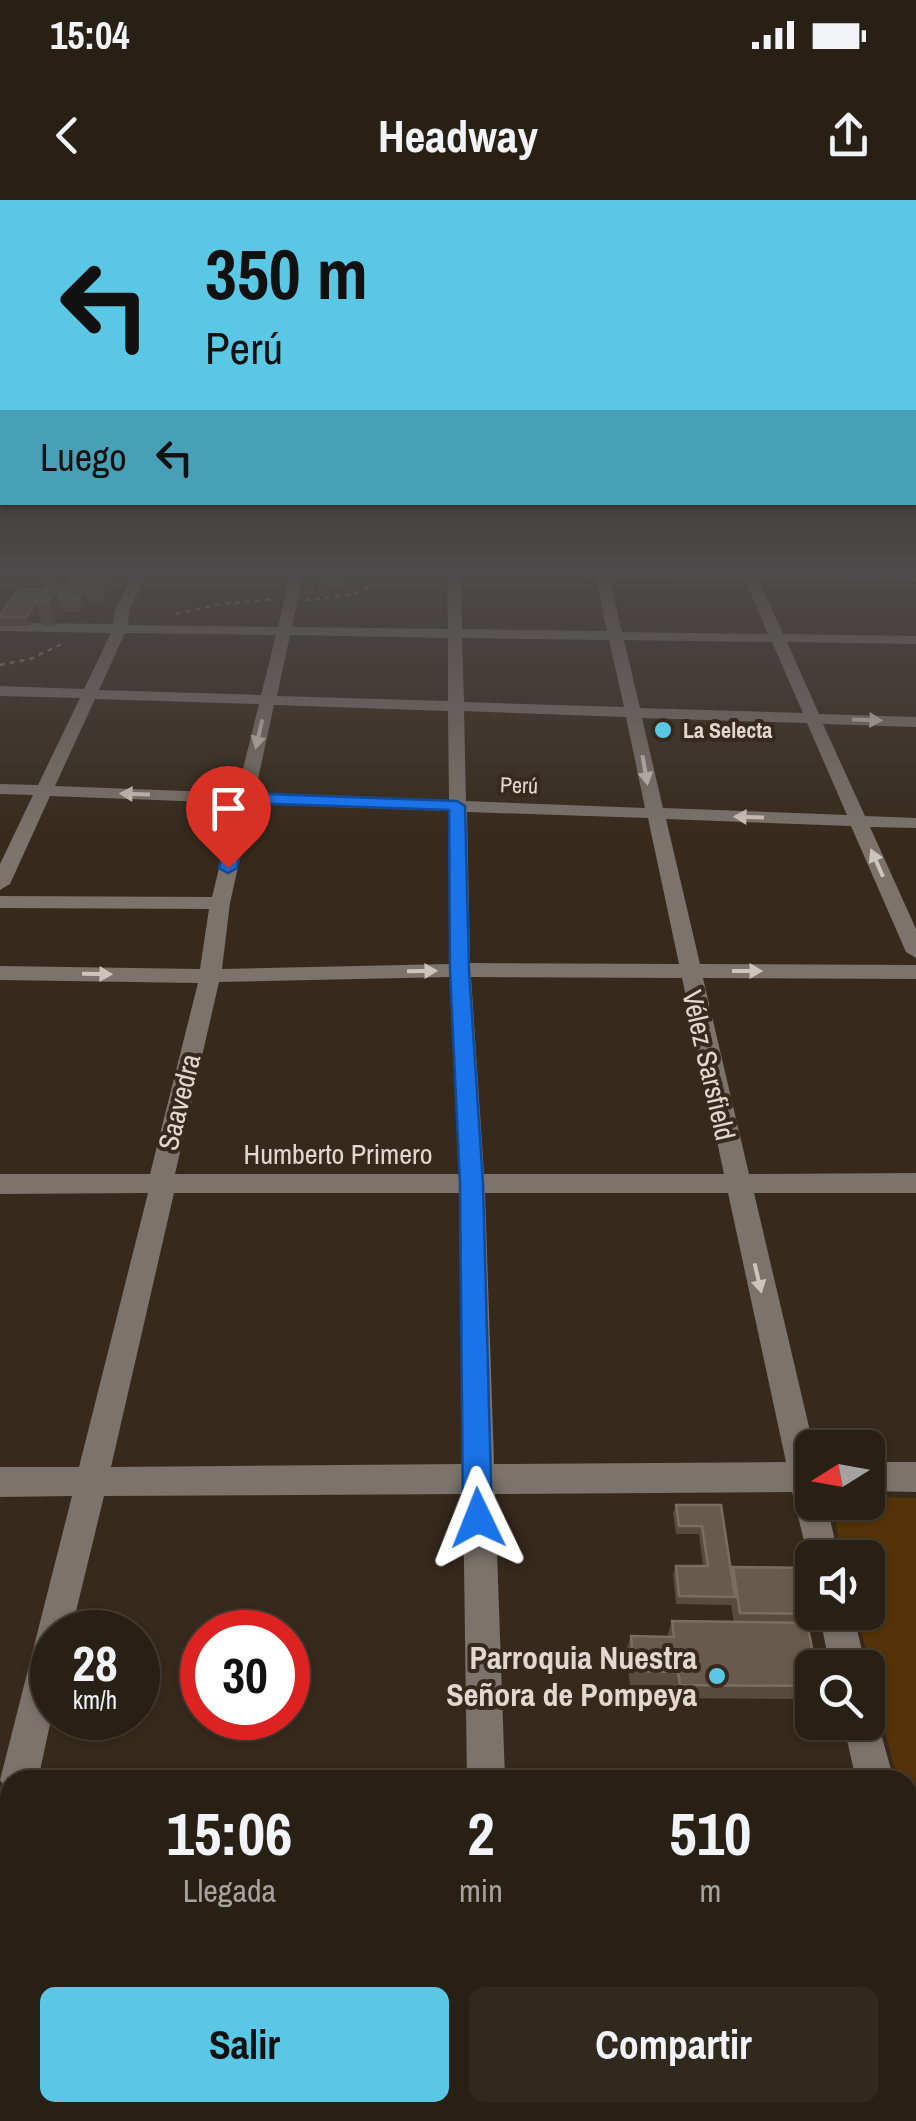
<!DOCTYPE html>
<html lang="es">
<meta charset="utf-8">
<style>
body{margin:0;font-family:"Archivo Narrow",sans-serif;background:#31281e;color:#f1f3f6;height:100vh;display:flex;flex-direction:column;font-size:38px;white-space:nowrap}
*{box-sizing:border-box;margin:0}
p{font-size:32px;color:#a5a3a0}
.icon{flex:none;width:55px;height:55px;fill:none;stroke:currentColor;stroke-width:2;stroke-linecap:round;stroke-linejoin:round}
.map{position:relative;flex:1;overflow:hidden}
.panel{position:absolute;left:0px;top:1570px;width:918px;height:352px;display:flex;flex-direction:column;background:#292015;border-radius:30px 30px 0 0;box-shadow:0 2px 8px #0004,0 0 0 2px #453e34}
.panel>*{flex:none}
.banner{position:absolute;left:0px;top:0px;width:918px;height:305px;box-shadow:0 2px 8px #0004,0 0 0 2px #453e34;background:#5ac8e5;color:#111;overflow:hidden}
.needle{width:65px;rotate:259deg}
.buttons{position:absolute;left:795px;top:1230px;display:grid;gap:20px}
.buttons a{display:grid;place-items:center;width:90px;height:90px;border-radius:15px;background:#292015;box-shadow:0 2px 8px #0004,0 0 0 2px #453e34;font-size:50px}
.speed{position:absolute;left:30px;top:1410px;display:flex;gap:20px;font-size:50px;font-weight:700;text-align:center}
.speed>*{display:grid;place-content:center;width:130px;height:130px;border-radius:50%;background:#292015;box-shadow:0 2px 8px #0004,0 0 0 2px #453e34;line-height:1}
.speed small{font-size:25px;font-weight:400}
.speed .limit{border:15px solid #d22;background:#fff;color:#111}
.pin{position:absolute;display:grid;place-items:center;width:85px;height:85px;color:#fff;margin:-102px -42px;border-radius:50% 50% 50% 0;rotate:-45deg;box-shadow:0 0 10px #0007}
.pin .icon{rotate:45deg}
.me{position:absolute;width:110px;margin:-55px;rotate:358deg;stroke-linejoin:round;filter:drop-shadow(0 0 8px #0008)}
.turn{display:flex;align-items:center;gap:35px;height:210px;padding:0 40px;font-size:45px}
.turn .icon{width:130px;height:130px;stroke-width:2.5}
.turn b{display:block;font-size:70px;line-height:85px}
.then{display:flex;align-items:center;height:95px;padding:0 40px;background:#0003;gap:20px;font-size:38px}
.eta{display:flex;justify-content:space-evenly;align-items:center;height:170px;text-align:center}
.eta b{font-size:60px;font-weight:800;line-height:70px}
.cta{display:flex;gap:20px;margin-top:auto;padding:20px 40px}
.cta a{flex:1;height:115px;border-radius:15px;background:#5ac8e5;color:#111;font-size:40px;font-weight:800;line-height:115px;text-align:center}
.cta a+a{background:#31281e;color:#f1f3f6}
.status{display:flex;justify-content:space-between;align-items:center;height:70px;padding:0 50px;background:#292015;direction:ltr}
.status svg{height:28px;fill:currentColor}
header{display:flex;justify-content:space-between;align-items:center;height:130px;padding:0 40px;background:#292015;font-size:45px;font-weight:800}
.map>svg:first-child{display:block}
.green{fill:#543308}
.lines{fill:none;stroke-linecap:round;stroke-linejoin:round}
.path{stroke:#8b8074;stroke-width:2.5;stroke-dasharray:5 5;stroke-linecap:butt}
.minor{fill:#7b736c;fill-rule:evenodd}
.wall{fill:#594c3d}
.shaded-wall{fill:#453829}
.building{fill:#685b4d;stroke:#7b6e61;stroke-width:2.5}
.oneway{fill:#cdc4bb}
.route{fill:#1a73e8;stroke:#114b97;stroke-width:2.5}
.poi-dot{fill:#5ac8e5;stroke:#372a1c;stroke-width:4}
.labels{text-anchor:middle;stroke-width:8;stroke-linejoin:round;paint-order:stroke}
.far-poi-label{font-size:22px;font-weight:bold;fill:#e1d8cf;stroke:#372a1c;text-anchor:start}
.far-street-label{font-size:22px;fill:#e1d8cf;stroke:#372a1c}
.street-label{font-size:28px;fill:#e1d8cf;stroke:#372a1c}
.near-poi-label{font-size:32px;font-weight:bold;fill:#e1d8cf;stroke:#372a1c;text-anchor:end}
</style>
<div class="status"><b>15:04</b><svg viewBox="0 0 49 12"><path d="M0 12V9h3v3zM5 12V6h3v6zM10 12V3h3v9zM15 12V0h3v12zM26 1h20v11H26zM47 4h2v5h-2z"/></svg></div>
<header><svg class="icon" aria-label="back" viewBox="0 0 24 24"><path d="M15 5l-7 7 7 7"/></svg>Headway<svg class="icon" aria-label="share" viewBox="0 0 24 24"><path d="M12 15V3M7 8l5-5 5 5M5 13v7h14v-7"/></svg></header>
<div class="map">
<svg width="916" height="1921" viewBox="0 0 916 1921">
<rect width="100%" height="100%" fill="#372a1c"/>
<path class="green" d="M 306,372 L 393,375 L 346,394 L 299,398 Z
M 868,1297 L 916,1298 L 916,1662 L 908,1626 L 908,1580 L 897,1580 L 857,1413 L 868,1412 L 868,1358 L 844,1357 L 836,1327 L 840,1303 L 868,1302 Z"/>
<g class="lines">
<path class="path" d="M 311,374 L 358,392
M 309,392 L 343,381
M 57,400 L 76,371
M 305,400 L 349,395 L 373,386
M 176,414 L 220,404 L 276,399
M 0,465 L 30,459 L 66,442"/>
<path class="minor" d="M 135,371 L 148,371 L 129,410 L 128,425 L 278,427 L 291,371 L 304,371 L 292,427 L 448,429 L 447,376 L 355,375 L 348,371 L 916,374 L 916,382 L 759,380 L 783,434 L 916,436 L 916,444 L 787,442 L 819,514 L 916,517 L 916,527 L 823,524 L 865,616 L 916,618 L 916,628 L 870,627 L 916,729 L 916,758 L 906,752 L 851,626 L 666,619 L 700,764 L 916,765 L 916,779 L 703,778 L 749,974 L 916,973 L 916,993 L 754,993 L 814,1248 L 812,1302 L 826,1302 L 839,1358 L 812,1358 L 811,1369 L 792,1292 L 495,1294 L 505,1580 L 467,1580 L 463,1294 L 104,1296 L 71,1432 L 52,1432 L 52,1515 L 38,1580 L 10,1580 L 10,1595 L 0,1580 L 72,1296 L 0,1297 L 0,1267 L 79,1267 L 148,993 L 0,994 L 0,974 L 150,974 L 198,783 L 0,780 L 0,766 L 200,769 L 209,709 L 0,708 L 0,696 L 212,697 L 235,603 L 50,596 L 10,684 L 0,690 L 0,664 L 33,595 L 0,594 L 0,584 L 38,585 L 80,498 L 0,496 L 0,486 L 84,489 L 111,433 L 0,431 L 0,423 L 113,424 L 115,410 ZM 461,376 L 596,378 L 607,431 L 462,429 ZM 609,378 L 745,380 L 768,434 L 622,432 ZM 125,433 L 276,435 L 261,495 L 99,490 ZM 290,435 L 448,438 L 448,501 L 277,496 ZM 462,438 L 609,440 L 624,507 L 464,502 ZM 624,440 L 772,442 L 803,513 L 640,508 ZM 95,499 L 259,504 L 237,593 L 55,586 ZM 274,505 L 448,511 L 449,600 L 255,593 ZM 464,511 L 626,517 L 645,608 L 466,601 ZM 642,518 L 807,523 L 847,615 L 663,608 ZM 252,604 L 449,611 L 449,764 L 222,769 L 230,703 ZM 467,612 L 648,618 L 679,764 L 470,763 ZM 450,777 L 459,974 L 175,974 L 219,782 ZM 471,777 L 682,778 L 724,974 L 484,974 ZM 174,993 L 459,993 L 463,1264 L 111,1267 ZM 485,993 L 728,993 L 786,1262 L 494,1264 Z
M 868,1262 L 916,1262 L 916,1292 L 868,1291 Z
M 819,1412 L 853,1412 L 866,1468 L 830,1468 Z
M 868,1507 L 874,1509 L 894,1580 L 856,1580 L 843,1522 L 868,1522 Z
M 10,1599 L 10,1675 L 0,1680 L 0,1603 Z
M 908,1700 L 916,1703 L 916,1778 L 908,1774 Z
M 0,1704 L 10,1704 L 10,1744 L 0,1744 Z
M 472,1912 L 516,1912 L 516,1921 L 472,1921 Z"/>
</g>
<path class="wall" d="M 45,371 L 73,371 L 58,394 L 63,412 L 54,426 L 42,426 L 38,413 L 29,426 L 1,426 L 0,415 L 44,389 L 41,378 Z
M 119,372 L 103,401 L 88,401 L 81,412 L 64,412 L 59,394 L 68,387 Z
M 676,1305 L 721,1305 L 731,1371 L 733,1367 L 821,1414 L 814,1426 L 807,1426 L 812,1468 L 812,1495 L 809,1499 L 674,1498 L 672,1485 L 630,1485 L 626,1451 L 631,1436 L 667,1437 L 672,1421 L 734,1422 L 731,1405 L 676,1404 L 673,1374 L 676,1366 L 703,1366 L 699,1334 L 676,1334 L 673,1313 Z"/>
<path class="shaded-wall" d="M 58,371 L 73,371 L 58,394 L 63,412 L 54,426 L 48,402 L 56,388 L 54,378 Z
M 110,371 L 119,371 L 119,372 L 103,401 L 100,388 Z
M 85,388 L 88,401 L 81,412 L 78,399 Z
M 36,404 L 38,413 L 29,426 L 26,417 Z"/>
<path class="building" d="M 45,371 L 58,371 L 54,378 L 41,378 Z
M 79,371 L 110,371 L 100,388 L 85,388 L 78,399 L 60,399 Z
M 64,386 L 68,387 L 64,394 L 59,394 Z
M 45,388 L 57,388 L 48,402 L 35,401 Z
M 19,389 L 44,389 L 26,417 L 0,417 L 0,415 Z
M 676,1305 L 721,1305 L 735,1397 L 679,1396 L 676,1366 L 708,1366 L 702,1326 L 679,1326 Z
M 733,1367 L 812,1368 L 812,1412 L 821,1412 L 821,1414 L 740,1413 Z
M 672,1421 L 807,1423 L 816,1468 L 812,1468 L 812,1486 L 680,1485 L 678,1472 L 634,1471 L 631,1436 L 674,1437 Z"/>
<defs><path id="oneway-solid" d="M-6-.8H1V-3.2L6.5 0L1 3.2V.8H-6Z" transform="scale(2.5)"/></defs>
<g class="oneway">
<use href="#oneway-solid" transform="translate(867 520) rotate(2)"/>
<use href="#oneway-solid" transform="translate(259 534) rotate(103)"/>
<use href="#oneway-solid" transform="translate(645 570) rotate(80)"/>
<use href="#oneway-solid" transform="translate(135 594) rotate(-178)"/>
<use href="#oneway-solid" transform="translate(749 617) rotate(-178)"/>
<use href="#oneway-solid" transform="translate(877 663) rotate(-114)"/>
<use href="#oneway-solid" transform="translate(422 771) rotate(-1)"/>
<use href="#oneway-solid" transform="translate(747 771)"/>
<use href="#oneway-solid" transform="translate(97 774) rotate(1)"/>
<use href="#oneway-solid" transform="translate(758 1078) rotate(77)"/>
</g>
<linearGradient id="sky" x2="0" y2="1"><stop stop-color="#1e170f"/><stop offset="0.58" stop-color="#4d4a4b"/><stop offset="1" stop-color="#4d4a4b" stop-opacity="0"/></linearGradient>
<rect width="916" height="640" fill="url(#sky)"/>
<path class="route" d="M 244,593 L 457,601 L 465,606 L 469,770 L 483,984 L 492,1318 L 488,1328 L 478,1333 L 467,1328 L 463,1318 L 460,984 L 450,770 L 449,610 L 250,603 L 237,668 L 228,673 L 219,668 L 235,598 Z"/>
<g class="poi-dot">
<circle cx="663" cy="530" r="10"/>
<circle cx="717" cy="1476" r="10"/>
</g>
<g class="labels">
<g class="far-poi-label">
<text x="683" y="538">La Selecta</text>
</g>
<g class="far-street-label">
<text transform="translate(519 585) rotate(2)" y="8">Perú</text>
</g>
<g class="street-label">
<text transform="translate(709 865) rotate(77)" y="10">Vélez Sarsfield</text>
<text transform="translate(179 902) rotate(-76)" y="10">Saavedra</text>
<text x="338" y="964">Humberto Primero</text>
</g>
<g class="near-poi-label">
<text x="697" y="1469">Parroquia Nuestra<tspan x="697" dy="37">Señora de Pompeya</tspan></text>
</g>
</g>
</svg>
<div class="buttons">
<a><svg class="needle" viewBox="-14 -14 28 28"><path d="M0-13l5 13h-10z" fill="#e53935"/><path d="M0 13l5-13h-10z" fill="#a5a3a0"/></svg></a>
<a><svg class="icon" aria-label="sound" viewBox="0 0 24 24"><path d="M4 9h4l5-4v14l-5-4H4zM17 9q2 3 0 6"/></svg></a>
<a><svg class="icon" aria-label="search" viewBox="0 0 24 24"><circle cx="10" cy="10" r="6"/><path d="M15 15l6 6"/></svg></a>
</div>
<div class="speed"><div>28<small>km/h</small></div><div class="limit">30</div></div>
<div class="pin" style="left:228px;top:668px;background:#d93025"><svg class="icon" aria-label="arrive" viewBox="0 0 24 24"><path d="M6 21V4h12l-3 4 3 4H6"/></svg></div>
<svg class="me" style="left:478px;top:1318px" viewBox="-20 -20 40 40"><path d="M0-17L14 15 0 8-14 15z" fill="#1a73e8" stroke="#fff" stroke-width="4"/></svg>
<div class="banner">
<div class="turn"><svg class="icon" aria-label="left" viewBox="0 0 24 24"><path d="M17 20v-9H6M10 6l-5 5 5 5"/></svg><div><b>350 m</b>Perú</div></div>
<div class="then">Luego<svg class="icon" aria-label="left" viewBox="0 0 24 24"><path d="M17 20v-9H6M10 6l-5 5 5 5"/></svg></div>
</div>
<section class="panel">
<div class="eta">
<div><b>15:06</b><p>Llegada</p></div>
<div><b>2</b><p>min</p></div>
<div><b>510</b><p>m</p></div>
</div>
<div class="cta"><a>Salir</a><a>Compartir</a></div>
</section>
</div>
